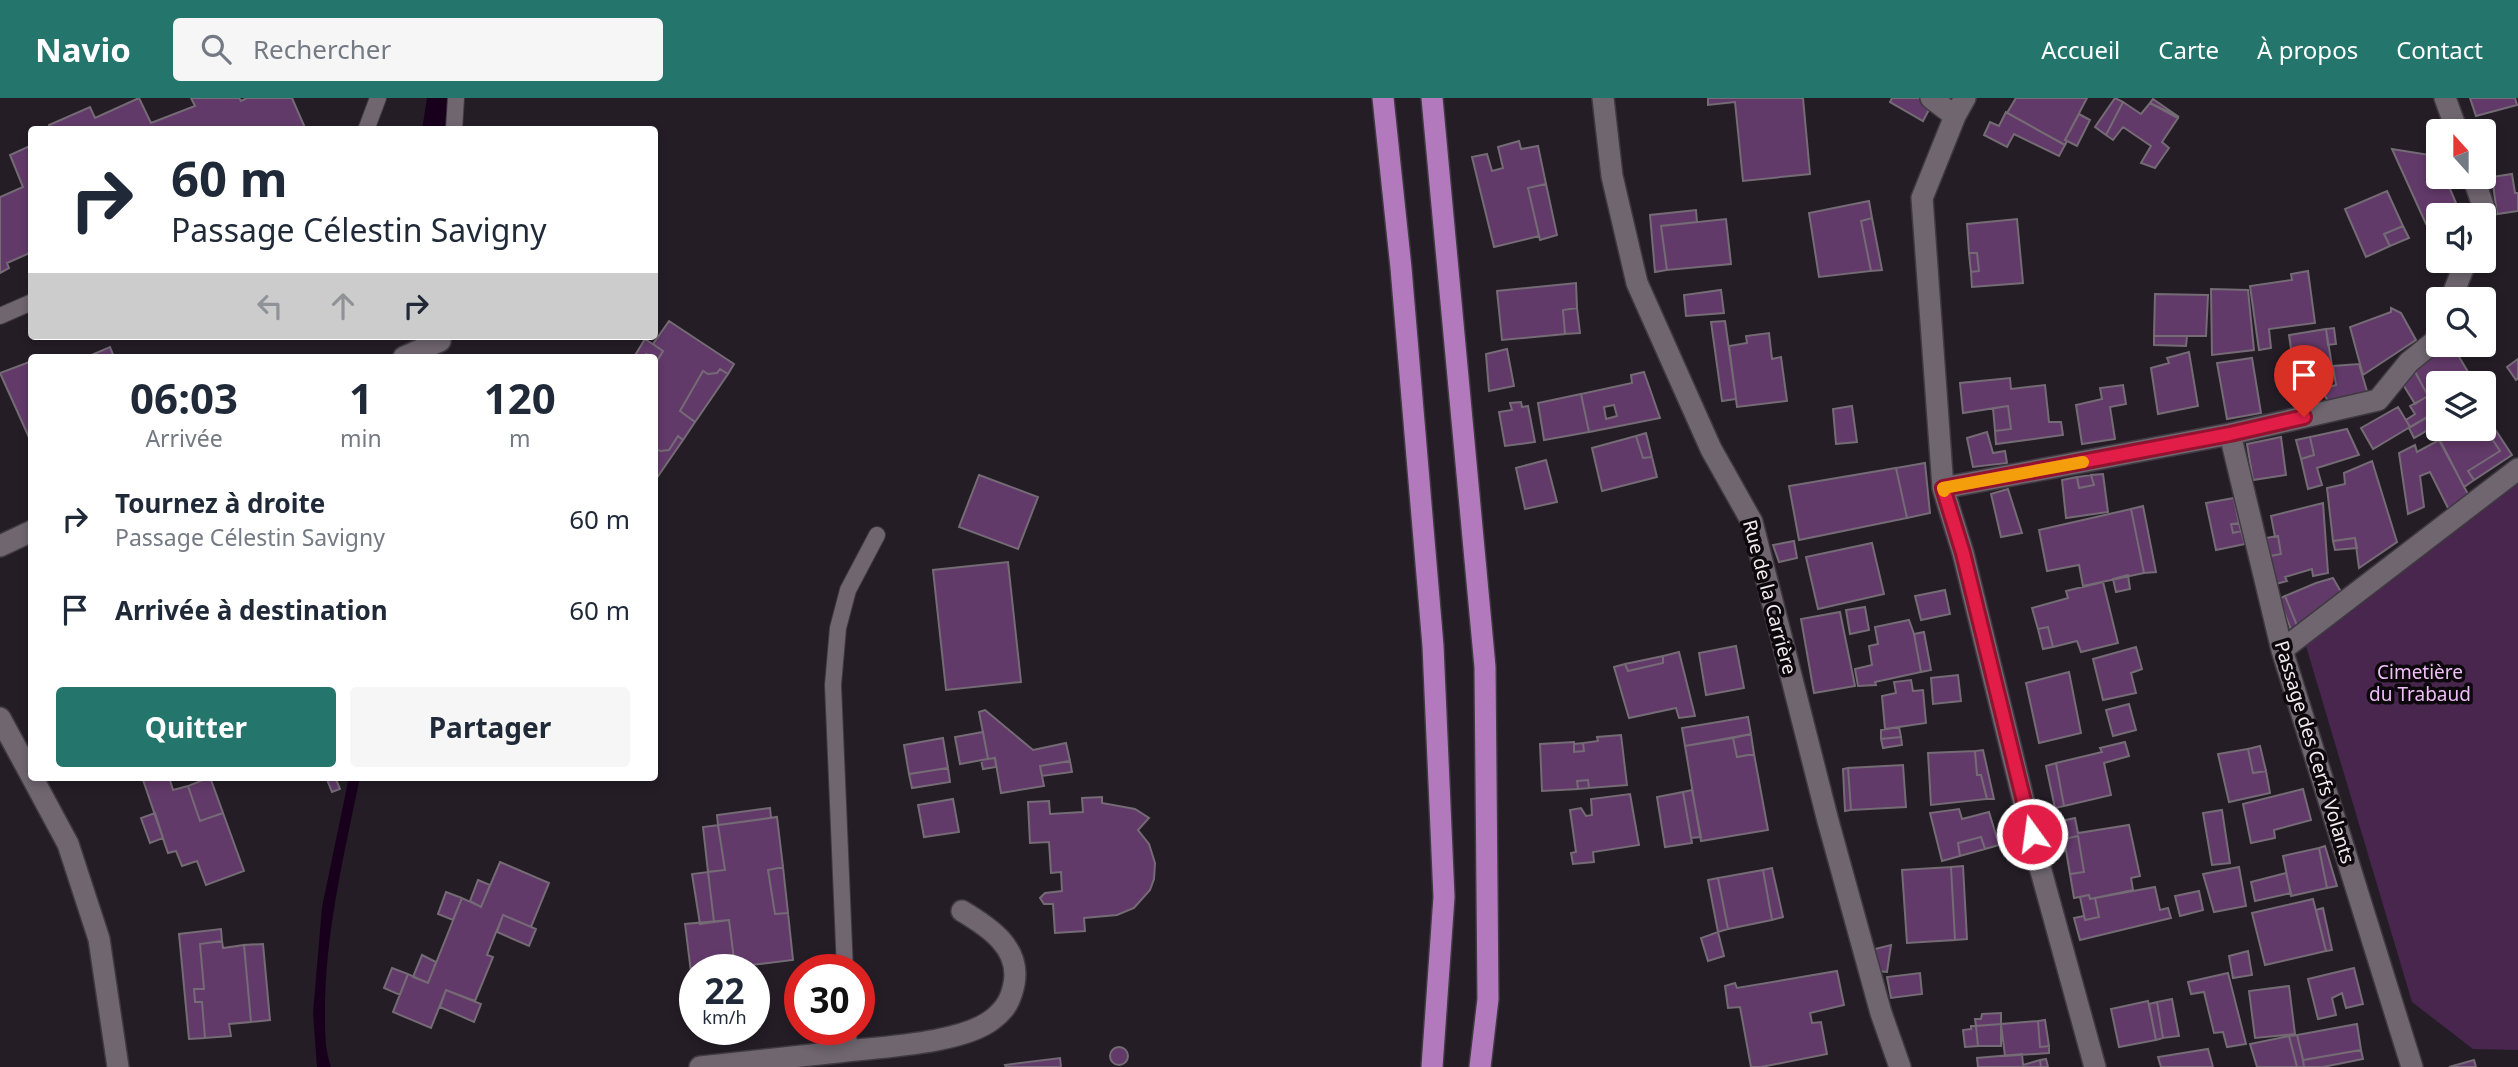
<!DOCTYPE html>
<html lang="fr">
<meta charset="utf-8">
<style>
body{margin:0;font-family:"Noto Sans",sans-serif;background:#f6f6f7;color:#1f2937;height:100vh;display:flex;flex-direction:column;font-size:26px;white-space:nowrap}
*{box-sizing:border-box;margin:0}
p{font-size:23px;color:#747a83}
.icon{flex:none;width:38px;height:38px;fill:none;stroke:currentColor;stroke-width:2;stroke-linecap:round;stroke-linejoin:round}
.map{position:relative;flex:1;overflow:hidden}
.drawer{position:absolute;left:28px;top:256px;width:630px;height:427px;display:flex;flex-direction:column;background:#fff;border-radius:7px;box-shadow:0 4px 10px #0003}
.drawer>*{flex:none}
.top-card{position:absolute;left:28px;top:28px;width:630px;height:214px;border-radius:7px;box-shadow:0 4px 10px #0003;background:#fff;color:#1f2937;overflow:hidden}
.needle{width:46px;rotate:339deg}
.fabs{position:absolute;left:2426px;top:21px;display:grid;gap:14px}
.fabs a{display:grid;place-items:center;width:70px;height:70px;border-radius:7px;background:#fff;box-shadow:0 4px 10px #0003;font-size:35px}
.speed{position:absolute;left:679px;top:856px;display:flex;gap:14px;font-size:35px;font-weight:700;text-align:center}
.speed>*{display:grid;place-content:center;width:91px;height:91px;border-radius:50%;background:#fff;box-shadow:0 4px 10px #0003;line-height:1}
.speed small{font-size:18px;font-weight:400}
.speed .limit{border:10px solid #d22;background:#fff;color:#111}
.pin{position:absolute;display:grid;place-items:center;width:60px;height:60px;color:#fff;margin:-72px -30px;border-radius:50% 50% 50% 0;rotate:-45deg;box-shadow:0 0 7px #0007}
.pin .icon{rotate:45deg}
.me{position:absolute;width:77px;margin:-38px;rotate:346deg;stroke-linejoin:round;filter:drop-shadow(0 0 5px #0008)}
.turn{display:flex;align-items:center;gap:24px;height:147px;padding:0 28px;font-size:32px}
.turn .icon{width:91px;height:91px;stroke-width:2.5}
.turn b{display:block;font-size:49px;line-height:60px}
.lanes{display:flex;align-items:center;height:66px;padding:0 28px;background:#0003;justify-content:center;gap:35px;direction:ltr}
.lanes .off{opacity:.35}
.eta{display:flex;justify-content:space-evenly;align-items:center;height:119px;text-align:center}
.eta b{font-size:42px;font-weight:700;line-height:49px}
.button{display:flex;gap:14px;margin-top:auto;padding:14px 28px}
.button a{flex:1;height:80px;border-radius:7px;background:#24766c;color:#fff;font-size:28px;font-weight:700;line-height:80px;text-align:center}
.button a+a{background:#f6f6f7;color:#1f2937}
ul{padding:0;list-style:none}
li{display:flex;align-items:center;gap:21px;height:91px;padding:0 28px}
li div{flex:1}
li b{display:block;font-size:26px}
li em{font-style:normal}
header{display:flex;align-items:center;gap:42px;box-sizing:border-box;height:98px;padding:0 35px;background:#24766c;color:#fff}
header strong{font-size:33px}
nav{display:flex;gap:38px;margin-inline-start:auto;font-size:24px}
.search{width:490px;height:63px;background:#f6f6f7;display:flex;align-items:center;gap:18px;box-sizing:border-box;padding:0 24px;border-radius:7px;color:#747a83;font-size:26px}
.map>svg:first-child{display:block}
.green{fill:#48264e}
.water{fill:#18001d}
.building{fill:#623a6a;stroke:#746b75;stroke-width:2;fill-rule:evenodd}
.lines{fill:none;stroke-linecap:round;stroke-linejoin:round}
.service-casing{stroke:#3f3941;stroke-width:18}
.minor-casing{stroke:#3f3941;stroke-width:24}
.tertiary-casing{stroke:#3f3941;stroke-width:24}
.trunk-casing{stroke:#3f3941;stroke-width:24}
.service{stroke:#6f6670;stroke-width:16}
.minor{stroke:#6f6670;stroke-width:21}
.tertiary{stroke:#6f6670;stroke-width:21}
.trunk{stroke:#b27abc;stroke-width:21}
.route-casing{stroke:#92132f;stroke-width:18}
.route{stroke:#e11d48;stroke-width:12}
.slow{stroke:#f59e0b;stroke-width:12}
.labels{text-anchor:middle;stroke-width:7;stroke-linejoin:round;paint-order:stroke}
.street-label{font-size:19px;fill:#f2ecf2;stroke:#0c080c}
.park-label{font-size:19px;fill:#f0bef9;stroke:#0c080c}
</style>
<header>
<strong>Navio</strong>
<div class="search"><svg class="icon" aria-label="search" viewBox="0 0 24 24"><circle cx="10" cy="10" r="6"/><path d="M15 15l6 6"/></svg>Rechercher</div>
<nav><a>Accueil</a><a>Carte</a><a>À propos</a><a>Contact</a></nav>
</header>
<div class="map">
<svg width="2518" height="969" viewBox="0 0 2518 969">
<rect width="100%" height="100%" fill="#241d26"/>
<path class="green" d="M 2518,384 L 2518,952 L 2473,951 L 2412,904 L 2306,548 Z"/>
<path class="water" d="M 427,0 L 453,0 L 449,31 L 422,32 Z
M 349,679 L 360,679 C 344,757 325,835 325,915 C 325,934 325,951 331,969 L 317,969 L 313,915 L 322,809 Z"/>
<path class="building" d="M 139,0 L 151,25 L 195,8 L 191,0 L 239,0 L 241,3 L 247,0 L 292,0 L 306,32 L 51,32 L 49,27 L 90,9 L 95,20 Z
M 1708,0 L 1803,0 L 1810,76 L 1743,83 L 1735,4 L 1708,7 Z
M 1892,0 L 1927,0 L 1933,4 L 1923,23 L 1890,4 Z
M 2016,0 L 2087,0 L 2065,42 L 2067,43 L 2065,47 L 2007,15 Z
M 2115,0 L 2123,4 L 2106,37 L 2095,29 Z
M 2470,0 L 2515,0 L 2517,7 L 2476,18 Z
M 2153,1 L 2179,19 L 2150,5 Z
M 2123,4 L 2141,16 L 2150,5 L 2178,20 L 2162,44 L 2169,50 L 2155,70 L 2141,65 L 2151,48 L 2123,29 L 2113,42 L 2106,37 Z
M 2006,14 L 2065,47 L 2059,58 L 2014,36 L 2007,49 L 1984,37 L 1990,24 L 1999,28 Z
M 2079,16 L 2090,22 L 2077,48 L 2065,42 Z
M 1519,43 L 1521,51 L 1538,48 L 1546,86 L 1528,90 L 1539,138 L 1494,149 L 1472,59 L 1487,56 L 1492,73 L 1503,70 L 1498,49 Z
M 32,47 L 32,154 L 7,165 L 9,170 L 0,175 L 0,99 L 23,89 L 10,57 Z
M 2392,51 L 2436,58 L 2438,79 L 2445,79 L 2459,112 L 2447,117 L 2438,117 L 2438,121 L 2426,126 Z
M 2512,76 L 2515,95 L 2518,95 L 2518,113 L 2497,116 L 2492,79 Z
M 1546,86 L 1557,137 L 1540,142 L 1528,90 Z
M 2387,93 L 2403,128 L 2384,136 L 2390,148 L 2366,159 L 2345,111 Z
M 1869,103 L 1872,120 L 1861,123 L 1871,173 L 1819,179 L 1809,115 Z
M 1696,112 L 1697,124 L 1661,128 L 1667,172 L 1655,174 L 1650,117 Z
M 1872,120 L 1882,172 L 1871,173 L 1861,123 Z
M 1726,121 L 1731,166 L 1667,172 L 1661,128 Z
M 2017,121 L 2023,185 L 1972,189 L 1971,174 L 1979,173 L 1977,155 L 1969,155 L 1967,126 Z
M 2403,128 L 2409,140 L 2390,148 L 2384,136 Z
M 1969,155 L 1977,155 L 1979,173 L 1971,174 Z
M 2308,173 L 2315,225 L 2269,231 L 2271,250 L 2259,252 L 2250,188 L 2292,182 L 2291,176 Z
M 1576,185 L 1577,210 L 1563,212 L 1565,236 L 1502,242 L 1497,193 Z
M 2211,191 L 2248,192 L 2254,252 L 2212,257 Z
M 1721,192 L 1724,215 L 1686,218 L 1684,197 Z
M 2155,196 L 2208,197 L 2206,238 L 2154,238 Z
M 1577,210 L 1580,235 L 1565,236 L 1563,212 Z
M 2391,210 L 2401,215 L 2416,242 L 2363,277 L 2350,229 L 2391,214 Z
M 669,223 L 734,266 L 728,276 L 720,271 L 717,275 L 708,276 L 703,273 L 680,313 L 695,324 L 683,342 L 678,338 L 669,352 L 660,353 L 654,349 L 654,262 L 657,263 L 663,253 L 653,246 Z
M 1725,223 L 1736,301 L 1722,303 L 1711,224 Z
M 2334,230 L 2336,246 L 2328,247 L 2326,231 Z
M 2326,231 L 2332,268 L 2314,272 L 2316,288 L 2297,292 L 2289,237 Z
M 1769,235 L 1772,261 L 1781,259 L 1787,303 L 1737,309 L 1729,248 L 1747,245 L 1746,238 Z
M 2154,238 L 2187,238 L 2186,248 L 2154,247 Z
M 645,241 L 663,253 L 657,263 L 654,259 L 646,256 L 644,259 L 634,259 Z
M 2449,247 L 2452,247 L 2471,279 L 2461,285 L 2438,285 L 2438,300 L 2431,304 L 2435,314 L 2410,329 L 2406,322 L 2415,316 L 2410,308 L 2428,298 L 2412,268 Z
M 110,249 L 114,259 L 87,259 Z
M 1507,251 L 1514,288 L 1489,293 L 1486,256 Z
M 2189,254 L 2198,308 L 2158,316 L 2151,270 L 2169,265 L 2167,260 Z
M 2252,260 L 2261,315 L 2227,321 L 2217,265 Z
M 2518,261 L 2518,280 L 2516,282 L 2507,269 Z
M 32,263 L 32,346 L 0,275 Z
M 2359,266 L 2369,300 L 2330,308 L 2322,291 L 2336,287 L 2333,268 Z
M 2412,268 L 2428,298 L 2415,306 L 2402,285 Z
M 720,271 L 728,276 L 695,324 L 680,313 L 703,273 L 708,276 L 717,275 Z
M 1644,274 L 1660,320 L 1589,334 L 1581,296 L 1632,285 L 1631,277 ZM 1614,307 L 1617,318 L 1606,321 L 1604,309 Z
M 2010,280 L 2011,291 L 2045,287 L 2049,324 L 2061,324 L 2063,337 L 1996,346 L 1995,333 L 2011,331 L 2008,308 L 1963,315 L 1960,285 Z
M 2123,287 L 2126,306 L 2110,309 L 2115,341 L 2082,346 L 2076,307 L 2102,301 L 2100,290 Z
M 1581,296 L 1589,334 L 1544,342 L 1538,305 Z
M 1521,304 L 1522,309 L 1528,308 L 1535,344 L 1505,348 L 1499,314 L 1512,312 L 1510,305 Z
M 1852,308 L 1857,344 L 1836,346 L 1833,311 Z
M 2008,308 L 2011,331 L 1995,333 L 1993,310 Z
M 2398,309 L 2410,329 L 2373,351 L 2361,330 Z
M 2438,313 L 2438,331 L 2483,331 L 2483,327 L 2500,353 L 2468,373 L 2474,382 L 2464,389 L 2428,319 Z
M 2483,313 L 2512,357 L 2474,382 L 2468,373 L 2500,353 L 2483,327 Z
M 2428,319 L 2433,329 L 2414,340 L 2409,330 Z
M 2347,331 L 2359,357 L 2317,370 L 2322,387 L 2308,391 L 2301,361 L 2314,357 L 2310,339 Z
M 1987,334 L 1993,355 L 2005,353 L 2007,365 L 1973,369 L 1967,340 Z
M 1646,335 L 1652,359 L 1643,360 L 1636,338 Z
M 678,338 L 683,342 L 654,384 L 654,349 L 660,353 L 669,352 Z
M 1636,338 L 1643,360 L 1652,359 L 1657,379 L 1602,393 L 1592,350 Z
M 2281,339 L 2286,377 L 2253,382 L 2247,346 Z
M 2310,339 L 2314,357 L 2301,361 L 2296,342 Z
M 2439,342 L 2469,398 L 2449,412 L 2430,374 L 2420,378 L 2424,409 L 2408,416 L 2399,355 L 2415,347 L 2417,354 Z
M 1546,362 L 1557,404 L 1525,411 L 1516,370 Z
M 2372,363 L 2397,444 L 2359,470 L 2355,440 L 2333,443 L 2327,390 L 2345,386 L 2344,375 Z
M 1925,365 L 1930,415 L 1907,420 L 1896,370 Z
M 1896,370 L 1907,420 L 1799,442 L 1789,388 Z
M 2103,376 L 2108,414 L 2066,420 L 2062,382 L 2077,379 L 2079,390 L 2094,387 L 2091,377 Z
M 979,377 L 1038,399 L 1018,451 L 959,429 Z
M 2091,377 L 2094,387 L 2079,390 L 2077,379 Z
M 2008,391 L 2022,435 L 2001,439 L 1991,396 Z
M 2234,400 L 2239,425 L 2231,426 L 2233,435 L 2241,433 L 2245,446 L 2216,452 L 2206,405 Z
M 2323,405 L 2328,475 L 2313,478 L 2312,471 L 2285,479 L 2287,483 L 2276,486 L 2270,458 L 2281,456 L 2278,438 L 2275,439 L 2271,418 Z
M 2143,408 L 2156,474 L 2144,475 L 2131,411 Z
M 2131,411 L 2144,475 L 2083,488 L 2079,467 L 2047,473 L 2039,432 Z
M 2239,425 L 2241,433 L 2233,435 L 2231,426 Z
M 2278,438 L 2281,456 L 2270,458 L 2266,440 Z
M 2355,440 L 2357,450 L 2335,452 L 2333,443 Z
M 1794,443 L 1797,460 L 1779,464 L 1773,447 Z
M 1872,445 L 1884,496 L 1818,511 L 1806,459 Z
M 1008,464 L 1021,584 L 946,592 L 933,472 Z
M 2128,477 L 2130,491 L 2116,494 L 2113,481 Z
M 2333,480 L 2344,499 L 2298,530 L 2285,498 L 2316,485 Z
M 2103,484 L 2118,545 L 2081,554 L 2077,543 L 2053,549 L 2048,529 L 2038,531 L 2032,510 L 2068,500 L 2066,493 Z
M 1945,492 L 1950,516 L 1921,522 L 1915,498 Z
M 2285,498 L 2298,530 L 2292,534 L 2279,501 Z
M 1865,509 L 1869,532 L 1850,536 L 1846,512 Z
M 1840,514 L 1855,588 L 1814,595 L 1801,521 Z
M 1909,522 L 1914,536 L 1921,574 L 1875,584 L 1876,587 L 1858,588 L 1855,571 L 1872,567 L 1869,548 L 1878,546 L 1875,529 Z
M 2048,529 L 2053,549 L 2043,551 L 2038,531 Z
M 1924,534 L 1931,572 L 1921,574 L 1914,536 Z
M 1736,548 L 1744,590 L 1706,597 L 1699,555 Z
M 2136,549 L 2142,571 L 2131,575 L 2136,595 L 2103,602 L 2093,561 Z
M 1679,554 L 1695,618 L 1679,620 L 1676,610 L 1629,620 L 1614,569 L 1625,566 L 1628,573 L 1663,565 L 1663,558 Z
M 1663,558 L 1663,565 L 1628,573 L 1625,566 Z
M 2069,574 L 2081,635 L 2039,645 L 2026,585 Z
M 1958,577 L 1961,603 L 1933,606 L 1931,580 Z
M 1911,582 L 1913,593 L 1923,592 L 1926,625 L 1885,631 L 1882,598 L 1896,595 L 1894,584 Z
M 2129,606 L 2136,632 L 2113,638 L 2106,612 Z
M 985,612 L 1033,652 L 1066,645 L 1070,663 L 1040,668 L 1044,688 L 1001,695 L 995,660 L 988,661 L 979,614 Z
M 1748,619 L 1751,636 L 1685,648 L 1682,630 Z
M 1899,629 L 1901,639 L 1881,641 L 1881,632 Z
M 983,634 L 988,661 L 960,666 L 955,639 Z
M 1751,636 L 1754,656 L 1737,659 L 1733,640 Z
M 1621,637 L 1627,687 L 1589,690 L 1588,682 L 1577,683 L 1578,691 L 1542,693 L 1540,646 L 1574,644 L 1574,654 L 1584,653 L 1583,645 L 1598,643 L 1597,639 Z
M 1901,639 L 1902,647 L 1883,650 L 1881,641 Z
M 943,640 L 948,670 L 909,676 L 904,647 Z
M 1733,640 L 1737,659 L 1754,656 L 1768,732 L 1701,743 L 1685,648 Z
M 2125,644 L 2129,658 L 2104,665 L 2111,697 L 2064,708 L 2056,665 L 2102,654 L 2100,650 Z
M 1583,645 L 1584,653 L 1574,654 L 1574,646 Z
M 2260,648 L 2266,673 L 2253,675 L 2248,651 Z
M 2248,651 L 2253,675 L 2266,673 L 2270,695 L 2229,704 L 2218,656 Z
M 1983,652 L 1994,701 L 1987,701 L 1981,677 L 1977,677 L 1975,653 Z
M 1975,653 L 1977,677 L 1981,677 L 1987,701 L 1931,707 L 1928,655 Z
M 995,660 L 996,669 L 983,671 L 981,662 Z
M 1070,663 L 1072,674 L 1042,678 L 1040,668 Z
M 2056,665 L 2064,708 L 2055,710 L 2046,668 Z
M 1903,667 L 1906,709 L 1851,712 L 1848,670 Z
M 948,670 L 950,684 L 912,690 L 909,676 Z
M 1848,670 L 1851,712 L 1845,713 L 1843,671 Z
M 142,679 L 169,679 L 173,692 L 188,688 L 200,723 L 223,715 L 244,773 L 206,787 L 197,763 L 182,768 L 176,753 L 168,755 Z
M 210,679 L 223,715 L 200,723 L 188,688 Z
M 326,679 L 335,679 L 340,691 L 332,694 Z
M 1588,682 L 1589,690 L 1578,691 L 1577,683 Z
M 2303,691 L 2311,722 L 2274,732 L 2275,740 L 2251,745 L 2243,706 Z
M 1692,692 L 1701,739 L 1691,740 L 1683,694 Z
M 1683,694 L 1692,745 L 1665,749 L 1657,699 Z
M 1630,696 L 1639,747 L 1593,754 L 1594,764 L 1573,766 L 1571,755 L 1576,754 L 1570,712 L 1581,710 L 1586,718 L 1592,717 L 1591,701 Z
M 1102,699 L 1102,705 L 1135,711 L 1149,720 L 1138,732 L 1149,746 L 1155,765 L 1154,781 L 1150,792 L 1134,810 L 1117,817 L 1084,820 L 1085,833 L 1055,835 L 1053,806 L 1044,806 L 1040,800 L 1045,795 L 1062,793 L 1061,774 L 1051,775 L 1049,744 L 1030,745 L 1028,704 L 1049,703 L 1050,716 L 1083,714 L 1082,700 Z
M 953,701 L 959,734 L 924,739 L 918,707 Z
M 770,710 L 771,720 L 718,727 L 717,717 Z
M 1959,711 L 1962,721 L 1989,714 L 1999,747 L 1985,751 L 1981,739 L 1958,745 L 1960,758 L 1942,763 L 1930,715 Z
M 2222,712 L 2230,765 L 2212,767 L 2203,715 Z
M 155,715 L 163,740 L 150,745 L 141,720 Z
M 777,719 L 783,769 L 768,772 L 775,816 L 788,815 L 793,862 L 735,869 L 729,822 L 714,824 L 708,774 L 725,772 L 718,727 Z
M 2075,720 L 2078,735 L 2129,727 L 2140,778 L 2131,780 L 2133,792 L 2090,801 L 2089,797 L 2074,800 L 2070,776 L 2084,774 L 2078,738 L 2064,741 L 2063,738 L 2054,739 L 2052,725 Z
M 718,727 L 725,772 L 708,774 L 703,729 Z
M 2078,738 L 2084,774 L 2070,776 L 2064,741 Z
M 1981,739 L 1985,751 L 1960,758 L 1958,745 Z
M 2064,741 L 2065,753 L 2058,755 L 2055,742 Z
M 2325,748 L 2337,788 L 2327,790 L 2319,750 Z
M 2319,750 L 2327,790 L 2291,798 L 2283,758 Z
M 500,764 L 549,785 L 531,829 L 503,817 L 487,857 L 493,859 L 475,903 L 446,892 L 431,930 L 393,914 L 408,876 L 428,885 L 462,800 L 481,809 Z
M 1963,768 L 1967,841 L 1955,842 L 1951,769 Z
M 783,769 L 788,815 L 775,816 L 768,772 Z
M 1951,769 L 1955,842 L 1907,845 L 1902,772 Z
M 2239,769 L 2246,808 L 2214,814 L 2203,776 Z
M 1772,770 L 1783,819 L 1772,822 L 1763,772 Z
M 1763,772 L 1772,822 L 1728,831 L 1718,780 Z
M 708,774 L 714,824 L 700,826 L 692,776 Z
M 2286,775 L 2291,795 L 2255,803 L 2251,784 Z
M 1718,780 L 1728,831 L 1718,834 L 1708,782 Z
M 478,782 L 490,787 L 481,809 L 470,803 Z
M 2155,789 L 2160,812 L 2168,810 L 2171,820 L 2080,842 L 2074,820 L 2084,818 L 2085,822 L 2099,819 L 2095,800 Z
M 2199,793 L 2203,812 L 2180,818 L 2175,798 Z
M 446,794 L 462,800 L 453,822 L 438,816 Z
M 2089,797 L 2090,801 L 2095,800 L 2099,819 L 2085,822 L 2080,799 Z
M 2313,801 L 2326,853 L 2265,867 L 2252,815 Z
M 2323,810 L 2332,852 L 2326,853 L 2316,812 Z
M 503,817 L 536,831 L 529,848 L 497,834 Z
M 729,822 L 735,869 L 695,872 L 691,874 L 685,826 Z
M 221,831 L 222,843 L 200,846 L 204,891 L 194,891 L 195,904 L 202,904 L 205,940 L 189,941 L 179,836 Z
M 1718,834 L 1724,858 L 1708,863 L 1701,840 Z
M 222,843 L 223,850 L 244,847 L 251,924 L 229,926 L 231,938 L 205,940 L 202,904 L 195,904 L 194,891 L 204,891 L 200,846 Z
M 263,846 L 270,922 L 251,924 L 244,847 Z
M 1891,847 L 1887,874 L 1877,873 L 1871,852 Z
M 2248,853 L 2252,877 L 2233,880 L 2229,858 Z
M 422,857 L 436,864 L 428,885 L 413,879 Z
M 392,870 L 408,876 L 400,897 L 384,890 Z
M 2354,870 L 2363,906 L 2346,910 L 2342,895 L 2332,900 L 2336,917 L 2318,921 L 2308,881 Z
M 1837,873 L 1844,907 L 1810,915 L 1812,925 L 1821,924 L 1827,956 L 1761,969 L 1751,969 L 1740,909 L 1728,910 L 1725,888 L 1735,885 L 1737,890 Z
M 1920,875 L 1922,896 L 1891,900 L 1887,879 Z
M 2228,875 L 2246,946 L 2227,949 L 2223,934 L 2214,935 L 2204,894 L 2191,896 L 2188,884 Z
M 2289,888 L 2295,936 L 2255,940 L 2249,893 Z
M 446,892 L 481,906 L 474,924 L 440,909 Z
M 2172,901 L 2179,938 L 2163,940 L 2157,904 Z
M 2148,903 L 2156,942 L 2119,949 L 2111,911 Z
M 2157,904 L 2163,940 L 2156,942 L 2149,906 Z
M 2001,915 L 2001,926 L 1976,928 L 1975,921 L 1981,921 L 1982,916 Z
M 2045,922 L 2049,948 L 2040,949 L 2038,923 Z
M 2038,923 L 2040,949 L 2049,948 L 2049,955 L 2005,958 L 2001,926 Z
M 2001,926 L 2001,948 L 1978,948 L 1976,928 Z
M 2357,926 L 2361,952 L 2303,962 L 2297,937 Z
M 1971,928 L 1976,928 L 1978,948 L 1965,949 L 1963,932 L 1971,931 Z
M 2297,937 L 2303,962 L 2304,969 L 2297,969 L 2289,938 Z
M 2289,938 L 2297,969 L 2257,969 L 2250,946 Z
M1110 958a9 9 0 1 1 18 0a9 9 0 1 1-18 0Z
M 2208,951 L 2213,969 L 2161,969 L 2158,959 Z
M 2361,952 L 2363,961 L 2323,969 L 2304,969 L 2303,962 Z
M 2022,956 L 2023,967 L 2040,962 L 2041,969 L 1978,969 L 1977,960 Z
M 1060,960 L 1061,969 L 1006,969 L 1005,967 Z
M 2046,961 L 2048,969 L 2041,969 L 2040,962 Z
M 2474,962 L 2476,969 L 2449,969 Z"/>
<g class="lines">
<g class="service-casing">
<path id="service" d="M 366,32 L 378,0
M 454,32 L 456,0
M 0,218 L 32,204
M 845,872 L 833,587 L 838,530 L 848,492 L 877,437
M 848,931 L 849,953"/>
</g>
<g class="minor-casing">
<path id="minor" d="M 1603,0 L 1612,78 L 1637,185 L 1711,351 L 1752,424 L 1828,723 L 1881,915 L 1900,969
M 1931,0 L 1955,18
M 1965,0 L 1955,18 L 1922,100 L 1943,390 L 1963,455 L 2038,762 L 2095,969
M 2445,0 L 2457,33
M 2473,79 L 2485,113 L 2483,118
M 2451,201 L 2466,163
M 404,259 L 440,243
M 2230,336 L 2282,552 L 2412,969
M 1943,390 L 2230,336 L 2378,302 L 2409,264 L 2435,243 L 2438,235
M 0,448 L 32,433
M 2282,552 L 2518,371
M 700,969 C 746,964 792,959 838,954 C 878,949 962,946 993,921 C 1006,911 1011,901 1014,886 C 1021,850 989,829 962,813"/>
</g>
<g class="tertiary-casing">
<path id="tertiary" d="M 0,620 L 32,679
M 32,679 L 68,746 L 99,841 L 118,969"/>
</g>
<g class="trunk-casing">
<path id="trunk" d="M 1383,0 L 1401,170 L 1433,548 L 1444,799 L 1432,969
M 1432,0 L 1485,569 L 1488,901 L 1480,969"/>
</g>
<use href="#service" class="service"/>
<use href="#minor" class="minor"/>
<use href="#tertiary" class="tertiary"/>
<use href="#trunk" class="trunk"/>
</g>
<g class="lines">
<g class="route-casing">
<path id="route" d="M 2032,736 L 1963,455 L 1943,390 L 2230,336 L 2304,319"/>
</g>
<use href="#route" class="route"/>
<path class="slow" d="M 1944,393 L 1943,390 L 2083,364"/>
</g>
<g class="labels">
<g class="street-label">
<text transform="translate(1770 499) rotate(75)" y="7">Rue de la Carrière</text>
<text transform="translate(2315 654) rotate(73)" y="7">Passage des Cerfs Volants</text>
</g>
<g class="park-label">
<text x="2420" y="581">Cimetière<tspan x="2420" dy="22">du Trabaud</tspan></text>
</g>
</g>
</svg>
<div class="fabs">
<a><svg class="needle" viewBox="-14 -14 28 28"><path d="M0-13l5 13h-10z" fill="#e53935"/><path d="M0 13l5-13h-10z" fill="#747a83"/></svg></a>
<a><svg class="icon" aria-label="sound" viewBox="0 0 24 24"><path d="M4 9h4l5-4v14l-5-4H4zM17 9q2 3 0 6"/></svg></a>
<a><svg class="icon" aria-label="search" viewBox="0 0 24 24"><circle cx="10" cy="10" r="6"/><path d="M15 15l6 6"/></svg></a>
<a><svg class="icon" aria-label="layers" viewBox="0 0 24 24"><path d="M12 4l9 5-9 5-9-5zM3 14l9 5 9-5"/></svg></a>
</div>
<div class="speed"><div>22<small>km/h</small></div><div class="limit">30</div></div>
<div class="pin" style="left:2304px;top:319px;background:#d93025"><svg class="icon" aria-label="arrive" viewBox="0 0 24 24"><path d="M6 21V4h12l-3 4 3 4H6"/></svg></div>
<svg class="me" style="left:2032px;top:736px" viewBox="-20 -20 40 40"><circle r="17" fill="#e11d48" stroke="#fff" stroke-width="3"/><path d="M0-11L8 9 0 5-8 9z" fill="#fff"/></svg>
<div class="top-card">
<div class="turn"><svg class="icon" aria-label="right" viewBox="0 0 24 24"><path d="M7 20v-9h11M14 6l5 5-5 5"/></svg><div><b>60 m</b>Passage Célestin Savigny</div></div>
<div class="lanes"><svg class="icon off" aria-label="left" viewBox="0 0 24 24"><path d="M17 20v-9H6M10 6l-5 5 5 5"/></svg><svg class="icon off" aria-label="ahead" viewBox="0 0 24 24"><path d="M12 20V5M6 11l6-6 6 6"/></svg><svg class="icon" aria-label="right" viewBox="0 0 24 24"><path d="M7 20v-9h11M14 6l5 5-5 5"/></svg></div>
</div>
<section class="drawer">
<div class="eta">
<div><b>06:03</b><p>Arrivée</p></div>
<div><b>1</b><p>min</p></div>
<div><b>120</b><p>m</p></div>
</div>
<ul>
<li><svg class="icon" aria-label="right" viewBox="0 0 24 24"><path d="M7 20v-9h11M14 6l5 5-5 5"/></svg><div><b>Tournez à droite</b><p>Passage Célestin Savigny</p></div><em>60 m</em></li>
<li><svg class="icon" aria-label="arrive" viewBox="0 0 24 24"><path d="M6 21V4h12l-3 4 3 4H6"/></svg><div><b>Arrivée à destination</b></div><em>60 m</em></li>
</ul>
<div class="button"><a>Quitter</a><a>Partager</a></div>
</section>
</div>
